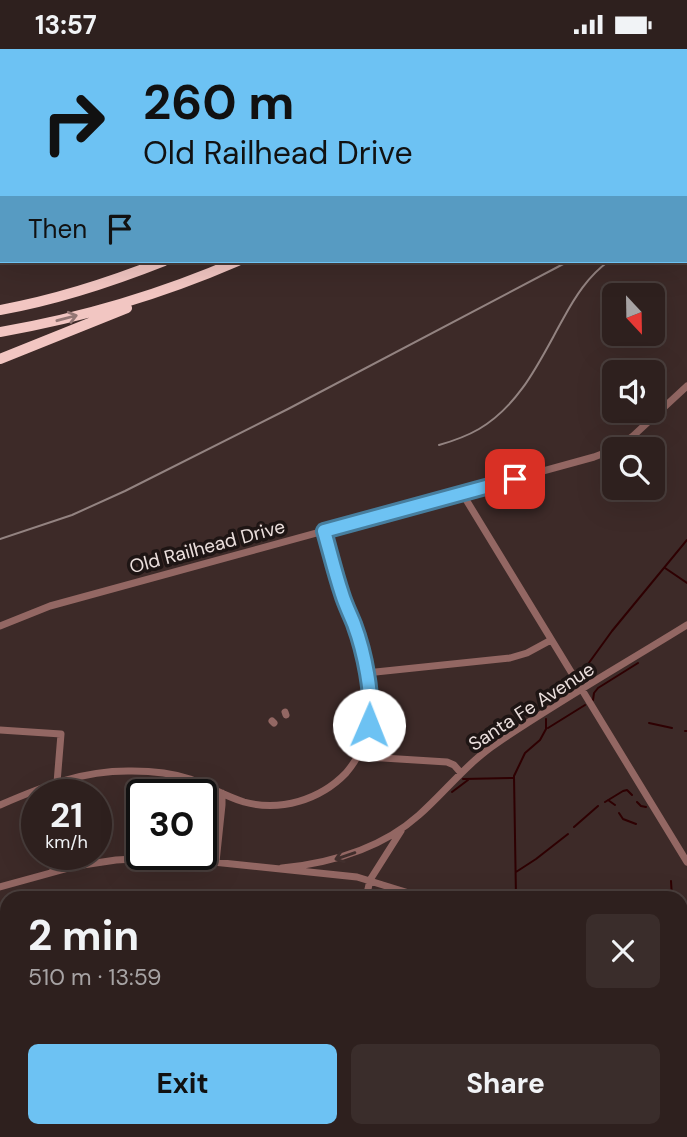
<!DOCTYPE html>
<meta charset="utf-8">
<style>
body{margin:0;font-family:"DM Sans",sans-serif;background:#3a2d2b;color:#f1f3f6;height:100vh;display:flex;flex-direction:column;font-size:26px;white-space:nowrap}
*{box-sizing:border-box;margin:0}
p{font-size:23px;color:#a7a3a4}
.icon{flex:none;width:38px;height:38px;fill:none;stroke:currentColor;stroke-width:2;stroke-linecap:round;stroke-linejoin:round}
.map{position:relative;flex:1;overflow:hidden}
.side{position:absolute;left:0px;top:842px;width:688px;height:247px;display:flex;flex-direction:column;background:#2e201e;border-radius:21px 21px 0 0;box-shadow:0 7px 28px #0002,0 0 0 2px #493e3c}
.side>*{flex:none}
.hud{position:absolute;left:0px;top:0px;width:688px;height:214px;box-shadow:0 7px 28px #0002,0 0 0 2px #493e3c;background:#6dc2f3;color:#111;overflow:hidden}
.needle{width:46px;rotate:158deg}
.tools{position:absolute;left:602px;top:234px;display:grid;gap:14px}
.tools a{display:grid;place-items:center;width:63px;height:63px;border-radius:10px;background:#2e201e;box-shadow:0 7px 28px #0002,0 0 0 2px #493e3c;font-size:35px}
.speed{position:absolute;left:21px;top:730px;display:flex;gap:14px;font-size:35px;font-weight:700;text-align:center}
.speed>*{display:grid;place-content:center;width:91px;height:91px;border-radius:50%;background:#2e201e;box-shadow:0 7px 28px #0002,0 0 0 2px #493e3c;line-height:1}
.speed small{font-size:18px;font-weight:400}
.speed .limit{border:4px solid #111;border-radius:10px;background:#fff;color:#111}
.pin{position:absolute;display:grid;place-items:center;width:60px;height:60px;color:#fff;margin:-30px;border-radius:14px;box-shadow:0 4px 10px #0006}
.me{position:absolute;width:77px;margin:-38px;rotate:1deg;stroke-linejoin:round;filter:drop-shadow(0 0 5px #0008)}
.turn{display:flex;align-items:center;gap:24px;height:147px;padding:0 28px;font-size:32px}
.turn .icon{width:91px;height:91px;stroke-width:2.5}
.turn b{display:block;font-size:49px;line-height:60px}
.then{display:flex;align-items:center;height:66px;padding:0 28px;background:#0003;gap:14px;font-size:26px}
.round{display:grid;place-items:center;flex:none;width:74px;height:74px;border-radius:10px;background:#3a2d2b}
.head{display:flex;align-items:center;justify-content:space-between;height:119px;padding:0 28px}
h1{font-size:42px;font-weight:700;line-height:52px}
.button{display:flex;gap:14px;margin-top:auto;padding:14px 28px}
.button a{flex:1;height:80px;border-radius:10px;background:#6dc2f3;color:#111;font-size:28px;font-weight:700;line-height:80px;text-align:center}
.button a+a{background:#3a2d2b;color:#f1f3f6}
.status{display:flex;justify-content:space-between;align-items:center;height:49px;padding:0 35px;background:#2e201e;direction:ltr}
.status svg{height:19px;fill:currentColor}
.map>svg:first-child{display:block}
.green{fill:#72322e}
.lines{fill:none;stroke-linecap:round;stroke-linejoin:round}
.stream{stroke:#2e0002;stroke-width:2}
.minor{stroke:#936763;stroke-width:7}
.major{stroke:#f59c94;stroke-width:10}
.highway{stroke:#f2c6c2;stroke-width:10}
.rail{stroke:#938381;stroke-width:2}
.oneway{stroke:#937674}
.oneway2{stroke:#412e2c}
.route-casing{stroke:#477e9e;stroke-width:18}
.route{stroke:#6dc2f3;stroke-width:12}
.labels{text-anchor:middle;stroke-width:7;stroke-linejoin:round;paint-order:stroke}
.street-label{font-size:19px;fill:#ebdfdd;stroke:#1e1514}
</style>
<div class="status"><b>13:57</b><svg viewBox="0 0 49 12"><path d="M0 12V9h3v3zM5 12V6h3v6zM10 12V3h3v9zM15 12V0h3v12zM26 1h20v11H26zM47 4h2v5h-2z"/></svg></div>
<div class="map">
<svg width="687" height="1088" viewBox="0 0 687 1088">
<rect width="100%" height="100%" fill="#3d2a28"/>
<path class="green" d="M 490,1082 L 600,1082 L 602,1088 L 491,1088 Z"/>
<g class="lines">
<path class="stream" d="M 665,519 L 687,534
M 578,625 L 583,622 L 612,582 L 687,491
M 593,651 L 594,644 L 598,639 L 638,614
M 549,652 L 554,642 L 567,632
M 649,674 L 672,679
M 548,679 L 585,656
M 685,682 L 687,682
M 463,730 L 514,729
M 452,743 L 468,731
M 608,751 L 615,756
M 605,753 L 623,742 L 627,741 L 632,746
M 637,753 L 641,757 L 646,758
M 619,764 L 623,770 L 636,775
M 574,778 L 598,757
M 516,823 L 536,810 L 568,785
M 671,832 L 672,849
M 516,849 L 514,727 L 525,704 L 540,691 L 546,680 L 546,670
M 681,865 L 683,864
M 683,891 L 687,888
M 681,969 L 687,967
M 488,1082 L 490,1088
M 512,1088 L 515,1082
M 525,1088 L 527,1082
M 545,1088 L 546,1082"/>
<path class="minor" d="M 285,0 L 286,2
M 315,0 L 316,2
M 337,0 L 338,2
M 83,2 L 83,0
M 233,2 L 235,0
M 411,2 L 415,0
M 462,444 L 687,813
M 0,577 L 50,557 L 594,408 L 615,400 L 633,387 L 687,337
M 366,624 L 510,609 L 527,604 L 551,591
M 285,663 L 286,666
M 272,672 L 274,674
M 0,681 L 61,685 L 56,746
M 359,705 L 367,708 L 447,713 L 454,716 L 461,724
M 0,756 C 44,737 83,721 132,722 C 151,722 172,724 190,730 C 208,737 225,747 244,753 C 280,763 320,751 346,724 C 363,704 373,677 371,650 C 369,626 363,600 355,578 C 351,568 346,558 343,548 C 335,527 330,504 324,482
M 52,805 L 53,822
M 205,812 L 210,746 L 209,738
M 216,813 L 222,756 L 222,744
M 282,819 C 331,814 381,800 419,766 C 445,743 467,714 497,694 C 559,652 624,615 687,576
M 0,838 L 76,817 L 116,811 L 152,809 L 213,813 L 357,828 L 425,849
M 366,849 L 370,831 L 401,782
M 681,884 L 687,880
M 0,915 L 7,925
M 681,977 L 687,975
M 54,1082 L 56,1088
M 367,1082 L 369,1088
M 426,1082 L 427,1088
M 610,1082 L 611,1088
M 334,1088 L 334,1082"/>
<path class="major" d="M 660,2 L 664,0
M 0,210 L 2,210"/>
<path class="highway" d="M 673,2 L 676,0
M 686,15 L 687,14
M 686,40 L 687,40
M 0,261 C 56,251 111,233 164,212
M 0,283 C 81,269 162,245 238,212
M 0,310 L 127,259"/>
<path class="rail" d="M 686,151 L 687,150
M 686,169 L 687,168
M 439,396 C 453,392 467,387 479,380 C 521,355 540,311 563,270 C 575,248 588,227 609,212
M 0,490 L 72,466 L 125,442 L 288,360 L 569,212"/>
</g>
<defs><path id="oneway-shaft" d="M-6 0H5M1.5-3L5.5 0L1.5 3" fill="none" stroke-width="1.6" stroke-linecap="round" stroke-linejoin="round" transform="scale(1.75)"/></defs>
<use class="oneway" href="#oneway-shaft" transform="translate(67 269) rotate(-15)"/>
<use class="oneway2" href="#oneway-shaft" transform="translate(345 807) rotate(161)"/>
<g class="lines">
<g class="route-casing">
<path id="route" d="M 369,676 C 374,647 364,602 354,575 C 350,565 345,555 342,545 C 335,524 330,503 324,482 L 515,430"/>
</g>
<use href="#route" class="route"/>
</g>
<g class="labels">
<g class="street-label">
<text transform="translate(207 497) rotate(-15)" y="7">Old Railhead Drive</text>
<text transform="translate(531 657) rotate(-33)" y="7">Santa Fe Avenue</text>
</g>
</g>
</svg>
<div class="tools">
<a><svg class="needle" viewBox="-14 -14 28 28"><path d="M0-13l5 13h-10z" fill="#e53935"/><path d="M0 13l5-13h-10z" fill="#a7a3a4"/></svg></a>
<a><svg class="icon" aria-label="sound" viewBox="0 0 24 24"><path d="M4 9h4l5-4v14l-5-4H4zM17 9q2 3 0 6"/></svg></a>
<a><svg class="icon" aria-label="search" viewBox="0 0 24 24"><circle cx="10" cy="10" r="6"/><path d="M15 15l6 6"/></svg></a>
</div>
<div class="speed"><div>21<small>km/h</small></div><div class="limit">30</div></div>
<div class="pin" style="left:515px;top:430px;background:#d93025"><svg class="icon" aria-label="arrive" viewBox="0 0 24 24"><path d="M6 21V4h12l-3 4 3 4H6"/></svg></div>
<svg class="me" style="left:369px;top:676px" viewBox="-20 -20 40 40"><circle r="19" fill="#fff"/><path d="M0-13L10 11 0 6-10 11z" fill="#6dc2f3"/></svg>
<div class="hud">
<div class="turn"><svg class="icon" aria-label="right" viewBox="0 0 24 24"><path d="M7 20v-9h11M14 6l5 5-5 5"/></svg><div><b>260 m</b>Old Railhead Drive</div></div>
<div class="then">Then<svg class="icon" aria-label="arrive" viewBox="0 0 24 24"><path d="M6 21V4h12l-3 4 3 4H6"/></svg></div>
</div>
<section class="side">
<div class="head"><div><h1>2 min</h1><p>510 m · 13:59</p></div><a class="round"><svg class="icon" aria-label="close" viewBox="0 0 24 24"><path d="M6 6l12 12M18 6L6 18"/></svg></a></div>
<div class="button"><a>Exit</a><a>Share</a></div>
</section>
</div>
